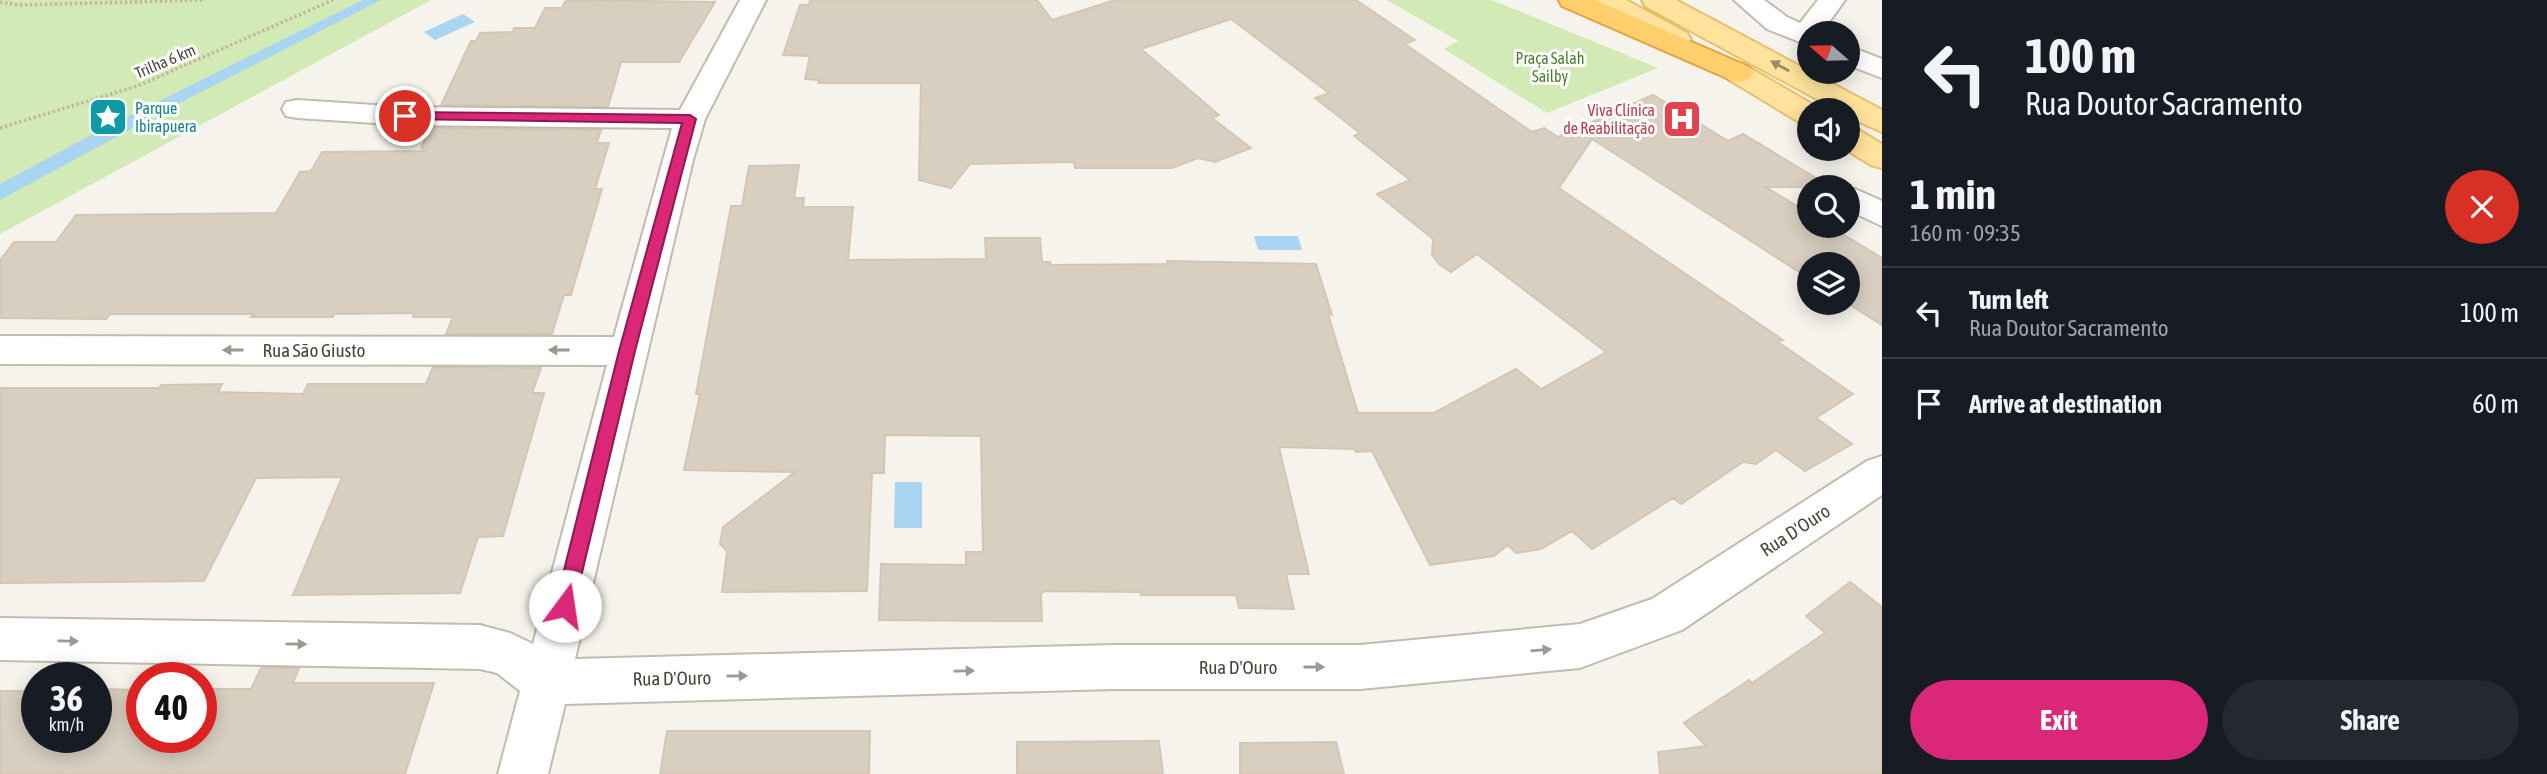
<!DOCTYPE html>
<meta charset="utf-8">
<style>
body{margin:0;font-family:"Asap Condensed",sans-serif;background:#242831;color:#f1f3f6;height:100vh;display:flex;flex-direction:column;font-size:26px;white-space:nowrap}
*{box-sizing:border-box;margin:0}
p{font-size:23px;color:#9ea1a6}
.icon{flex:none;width:38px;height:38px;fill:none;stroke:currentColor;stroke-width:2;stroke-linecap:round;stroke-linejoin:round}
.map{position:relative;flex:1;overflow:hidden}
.details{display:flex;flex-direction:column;background:#171b24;width:665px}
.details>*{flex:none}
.top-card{background:#171b24;color:#f1f3f6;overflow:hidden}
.needle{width:46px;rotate:290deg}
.fabs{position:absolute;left:1797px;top:21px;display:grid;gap:14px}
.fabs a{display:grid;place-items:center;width:63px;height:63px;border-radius:50%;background:#171b24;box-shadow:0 4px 18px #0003;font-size:35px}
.speed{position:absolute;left:21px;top:662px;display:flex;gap:14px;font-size:35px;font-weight:700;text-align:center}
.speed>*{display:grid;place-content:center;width:91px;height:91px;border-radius:50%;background:#171b24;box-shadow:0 4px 18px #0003;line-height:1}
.speed small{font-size:18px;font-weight:400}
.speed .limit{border:10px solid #d22;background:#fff;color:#111}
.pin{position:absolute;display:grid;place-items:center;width:60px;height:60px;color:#fff;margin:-30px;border:4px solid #fff;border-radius:50%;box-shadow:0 2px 7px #0007}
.me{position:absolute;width:77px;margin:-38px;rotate:14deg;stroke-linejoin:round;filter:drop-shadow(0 0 5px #0008)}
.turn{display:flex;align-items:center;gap:24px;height:147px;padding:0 28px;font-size:32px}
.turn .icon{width:91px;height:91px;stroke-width:2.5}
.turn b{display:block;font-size:49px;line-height:60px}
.round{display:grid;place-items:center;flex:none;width:74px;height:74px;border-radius:37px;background:#242831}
.headline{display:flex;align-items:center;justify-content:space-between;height:119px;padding:0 28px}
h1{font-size:42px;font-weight:700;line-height:52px}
.cta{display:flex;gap:14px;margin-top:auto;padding:14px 28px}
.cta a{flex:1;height:80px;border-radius:42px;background:#db2777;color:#fff;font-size:28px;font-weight:700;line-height:80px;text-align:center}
.cta a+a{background:#242831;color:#f1f3f6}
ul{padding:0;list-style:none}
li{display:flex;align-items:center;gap:21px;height:91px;padding:0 28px;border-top:2px solid #363941}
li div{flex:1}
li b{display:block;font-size:26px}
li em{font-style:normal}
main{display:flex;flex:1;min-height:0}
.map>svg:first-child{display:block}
.green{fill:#d2eab5}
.water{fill:#a9d4f2}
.building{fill:#d8cfc1;stroke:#d3c7b4;stroke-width:2}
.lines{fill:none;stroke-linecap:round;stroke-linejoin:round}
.minor-casing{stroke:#c2bbae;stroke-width:4}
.major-casing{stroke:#e6c16a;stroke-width:4}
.highway-casing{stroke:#e0a43c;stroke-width:4}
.path{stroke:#c4b79f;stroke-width:3.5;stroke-dasharray:2.5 2.5;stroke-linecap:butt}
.minor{fill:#fff;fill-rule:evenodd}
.major{fill:#ffe39c;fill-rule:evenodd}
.highway{fill:#ffcf6e;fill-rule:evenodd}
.oneway{fill:#9c8c66}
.oneway2{fill:#9c9892}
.route{fill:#db2777;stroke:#8e194d;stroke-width:2}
.labels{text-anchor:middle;stroke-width:6;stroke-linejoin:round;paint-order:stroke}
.far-park-label{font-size:16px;fill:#4a7f2a;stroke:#fff}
.far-street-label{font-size:16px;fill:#4b4439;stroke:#fff}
.far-culture-label{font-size:16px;fill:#0d838f;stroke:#fff;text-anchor:start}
.far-health-label{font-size:16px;fill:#be3a42;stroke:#fff;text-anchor:end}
.street-label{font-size:19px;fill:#4b4439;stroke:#fff}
</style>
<main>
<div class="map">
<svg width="1882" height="774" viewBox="0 0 1882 774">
<rect width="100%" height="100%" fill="#f6f3ec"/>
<path class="green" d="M 0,0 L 431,0 L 0,234 Z
M 1387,0 L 1492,0 L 1658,68 L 1547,113 L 1444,49 L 1458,41 Z"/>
<path class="water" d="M 363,0 L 381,0 L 168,109 L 0,200 L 0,184 L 93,134 Z
M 463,14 L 475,22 L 435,40 L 424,32 Z
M 1254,236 L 1298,236 L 1302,250 L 1258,250 Z
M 895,482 L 922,482 L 922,528 L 894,528 Z"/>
<path class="building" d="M 566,0 L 715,2 L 679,62 L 621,62 L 608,107 L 441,105 L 471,41 L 476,41 L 480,33 L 513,32 L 514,28 L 535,28 L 545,8 L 562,8 Z
M 810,0 L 1037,0 L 1052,20 L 1115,0 L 1356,0 L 1415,40 L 1405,44 L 1532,132 L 1544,128 L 1558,137 L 1653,95 L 1728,141 L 1743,134 L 1831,187 L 1766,187 L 1810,214 L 1810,226 L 1829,226 L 1882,258 L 1882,325 L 1847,303 L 1848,264 L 1810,264 L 1810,279 L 1592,139 L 1559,188 L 1783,340 L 1778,342 L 1853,394 L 1816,418 L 1852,444 L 1805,471 L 1776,450 L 1756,464 L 1743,462 L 1681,504 L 1673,498 L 1592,549 L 1572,531 L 1541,549 L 1516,553 L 1508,545 L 1494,556 L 1430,565 L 1372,451 L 1356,452 L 1354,449 L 1279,447 L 1309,574 L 1286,574 L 1294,609 L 1239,608 L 1236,595 L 1141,595 L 1140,592 L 1045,591 L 1041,593 L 1042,621 L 993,621 L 879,620 L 881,564 L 966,565 L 966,552 L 983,552 L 981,436 L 885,435 L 884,473 L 872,473 L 867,591 L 722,592 L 727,551 L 720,544 L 723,527 L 795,472 L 684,470 L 700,394 L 696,394 L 731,206 L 742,206 L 749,166 L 799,165 L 794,198 L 804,198 L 803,207 L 853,207 L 848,260 L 986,259 L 985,238 L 1040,238 L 1042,262 L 1050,262 L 1051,265 L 1168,264 L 1167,261 L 1316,264 L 1332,315 L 1328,314 L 1358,413 L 1434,413 L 1516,369 L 1541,389 L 1606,352 L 1477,254 L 1451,272 L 1439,264 L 1432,255 L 1433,239 L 1377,194 L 1410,180 L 1354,136 L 1360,133 L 1315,98 L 1329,93 L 1231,19 L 1141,49 L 1219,115 L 1212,118 L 1251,148 L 1215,162 L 1198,158 L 1172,168 L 1075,168 L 1074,162 L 970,164 L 951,188 L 919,180 L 921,83 L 818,83 L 819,80 L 805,79 L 810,56 L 783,55 L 800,5 L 809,5 Z
M 430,128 L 601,130 L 597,143 L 609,143 L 595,189 L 602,189 L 571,295 L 564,295 L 552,334 L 446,334 L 453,317 L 413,317 L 414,313 L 334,314 L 333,317 L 251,317 L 254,314 L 110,314 L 106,319 L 0,318 L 0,260 L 14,242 L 56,242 L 76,215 L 276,213 L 300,172 L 311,171 L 322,152 L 425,151 L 421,148 Z
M 433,367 L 541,368 L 532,393 L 544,393 L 503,536 L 478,537 L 460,593 L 293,595 L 342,477 L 256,478 L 204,581 L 0,583 L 0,388 L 159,388 L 161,385 L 222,384 L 218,392 L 303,394 L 308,384 L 426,384 Z
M 1850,582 L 1882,607 L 1882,774 L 1660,774 L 1658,752 L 1706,746 L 1684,723 L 1749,680 L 1752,683 L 1825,633 L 1806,616 Z
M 261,668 L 299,668 L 293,683 L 434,683 L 405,774 L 0,774 L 0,691 L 37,691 L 37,737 L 96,737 L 96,689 L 142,690 L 142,737 L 201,737 L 201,689 L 251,689 Z
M 667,731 L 870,731 L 869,774 L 660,774 Z
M 1159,741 L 1163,774 L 1017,774 L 1017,742 Z
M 1336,742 L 1344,774 L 1240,774 L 1240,743 Z"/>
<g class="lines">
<g class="minor-casing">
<path id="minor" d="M 740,0 L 766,0 L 705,119 L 693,160 L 575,659 L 1114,645 L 1360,645 L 1580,624 L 1652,599 L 1867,461 L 1882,456 L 1882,495 L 1682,630 L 1580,668 L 1360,689 L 1114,689 L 565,704 L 548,774 L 498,774 L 520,691 L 497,673 L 480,669 L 0,660 L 0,618 L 480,625 L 510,633 L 533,644 L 607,365 L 0,364 L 0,336 L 614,337 L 672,128 L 406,125 L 297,118 L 286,116 L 282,109 L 286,102 L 297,100 L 406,107 L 680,110 Z
M 1734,0 L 1764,0 L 1787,17 L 1800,23 L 1818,0 L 1845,0 L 1821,33 L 1810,33 L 1810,46 L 1767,29 Z
M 1848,46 L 1882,59 L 1882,78 L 1848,65 Z
M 1855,189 L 1882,201 L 1882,226 L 1848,210 L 1848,191 Z"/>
</g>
<g class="major-casing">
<path id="major" d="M 1593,0 L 1626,0 L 1687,33 L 1691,39 L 1687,45 L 1677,47 L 1667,45 L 1596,6 Z
M 1642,0 L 1676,0 L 1882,110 L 1882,132 L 1848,117 L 1848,110 L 1837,110 L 1645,6 Z
M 1733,61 L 1743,64 L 1822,110 L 1810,110 L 1810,124 L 1799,122 L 1723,76 L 1718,70 L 1723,64 Z
M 1848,127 L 1859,130 L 1882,144 L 1882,168 L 1871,165 L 1845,149 L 1848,149 Z"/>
</g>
<g class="highway-casing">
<path id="highway" d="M 1559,0 L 1595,0 L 1749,67 L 1754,73 L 1749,79 L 1739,82 L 1729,79 L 1562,6 Z"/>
</g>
<path class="path" d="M 0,2 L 19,5 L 205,0
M 0,128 L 140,85 L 333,0"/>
<use href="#minor" class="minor"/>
<use href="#major" class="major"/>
<use href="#highway" class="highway"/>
</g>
<defs><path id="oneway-solid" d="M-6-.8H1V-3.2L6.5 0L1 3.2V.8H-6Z" transform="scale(1.75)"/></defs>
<use class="oneway" href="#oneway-solid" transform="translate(1780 66) rotate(-151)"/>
<g class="oneway2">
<use href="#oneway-solid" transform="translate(233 350) rotate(-180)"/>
<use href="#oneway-solid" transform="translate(559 350) rotate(-180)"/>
<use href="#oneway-solid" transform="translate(68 641) rotate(1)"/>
<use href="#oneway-solid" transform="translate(296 644) rotate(1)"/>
<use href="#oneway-solid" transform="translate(1541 650) rotate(-5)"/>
<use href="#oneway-solid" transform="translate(1314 667)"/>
<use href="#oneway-solid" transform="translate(964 671) rotate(-1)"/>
<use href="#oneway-solid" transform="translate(737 676) rotate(-1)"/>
</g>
<path class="route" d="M 405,112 L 690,115 L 696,119 L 635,351 L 574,606 L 571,611 L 565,614 L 558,611 L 555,606 L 619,351 L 682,123 L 401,119 L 401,113 Z"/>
<defs>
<g id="sight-square" transform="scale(2.0125)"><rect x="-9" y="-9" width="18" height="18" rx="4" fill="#0f9aa8" stroke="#fff"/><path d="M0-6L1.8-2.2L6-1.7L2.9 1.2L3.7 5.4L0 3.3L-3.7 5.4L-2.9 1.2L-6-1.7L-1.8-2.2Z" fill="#fff"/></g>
<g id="hospital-square" transform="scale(2.0125)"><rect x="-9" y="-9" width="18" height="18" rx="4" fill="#e0444e" stroke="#fff"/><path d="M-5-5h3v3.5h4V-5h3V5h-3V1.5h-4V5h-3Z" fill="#fff"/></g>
</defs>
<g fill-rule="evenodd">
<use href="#sight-square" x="108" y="117"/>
<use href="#hospital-square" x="1682" y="119"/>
</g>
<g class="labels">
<g class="far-park-label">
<text x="1550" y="64">Praça Salah<tspan x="1550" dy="18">Sailby</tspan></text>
</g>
<g class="far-street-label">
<text transform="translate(165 61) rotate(-23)" y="6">Trilha 6 km</text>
</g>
<g class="far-culture-label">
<text x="135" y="114">Parque<tspan x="135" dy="18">Ibirapuera</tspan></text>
</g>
<g class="far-health-label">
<text x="1655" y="116">Viva Clínica<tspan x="1655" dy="18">de Reabilitação</tspan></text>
</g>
<g class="street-label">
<text x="314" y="357">Rua São Giusto</text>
<text transform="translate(1795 530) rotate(-33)" y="7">Rua D'Ouro</text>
<text x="1238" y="674">Rua D'Ouro</text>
<text transform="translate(672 678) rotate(-1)" y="7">Rua D'Ouro</text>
</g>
</g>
</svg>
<div class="fabs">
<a><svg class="needle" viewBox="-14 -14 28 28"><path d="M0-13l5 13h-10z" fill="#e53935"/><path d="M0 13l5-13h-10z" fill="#9ea1a6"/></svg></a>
<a><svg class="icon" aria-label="sound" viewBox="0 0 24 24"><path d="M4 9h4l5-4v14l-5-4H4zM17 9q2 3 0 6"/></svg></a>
<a><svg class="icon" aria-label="search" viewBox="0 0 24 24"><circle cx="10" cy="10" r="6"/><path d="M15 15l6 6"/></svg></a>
<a><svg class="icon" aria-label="layers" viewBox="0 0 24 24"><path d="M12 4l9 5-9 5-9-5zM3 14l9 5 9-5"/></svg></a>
</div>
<div class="speed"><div>36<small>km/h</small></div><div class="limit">40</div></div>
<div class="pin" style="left:405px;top:116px;background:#d93025"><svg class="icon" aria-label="arrive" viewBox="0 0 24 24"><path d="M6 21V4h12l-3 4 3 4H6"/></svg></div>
<svg class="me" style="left:565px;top:606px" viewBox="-20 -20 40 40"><circle r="19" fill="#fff"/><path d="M0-13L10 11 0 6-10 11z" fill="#db2777"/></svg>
</div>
<section class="details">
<div class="top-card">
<div class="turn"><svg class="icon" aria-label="left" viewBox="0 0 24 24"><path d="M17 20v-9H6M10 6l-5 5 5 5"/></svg><div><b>100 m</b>Rua Doutor Sacramento</div></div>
</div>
<div class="headline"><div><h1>1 min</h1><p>160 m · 09:35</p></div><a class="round" style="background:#d93025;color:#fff"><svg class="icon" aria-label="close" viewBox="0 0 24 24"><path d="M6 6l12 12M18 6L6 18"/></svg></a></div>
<ul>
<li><svg class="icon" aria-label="left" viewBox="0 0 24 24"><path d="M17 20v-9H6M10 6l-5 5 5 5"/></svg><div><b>Turn left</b><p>Rua Doutor Sacramento</p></div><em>100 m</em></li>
<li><svg class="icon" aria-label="arrive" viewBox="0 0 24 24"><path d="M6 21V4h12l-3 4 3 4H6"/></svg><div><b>Arrive at destination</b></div><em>60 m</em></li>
</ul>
<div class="cta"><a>Exit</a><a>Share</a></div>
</section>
</main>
